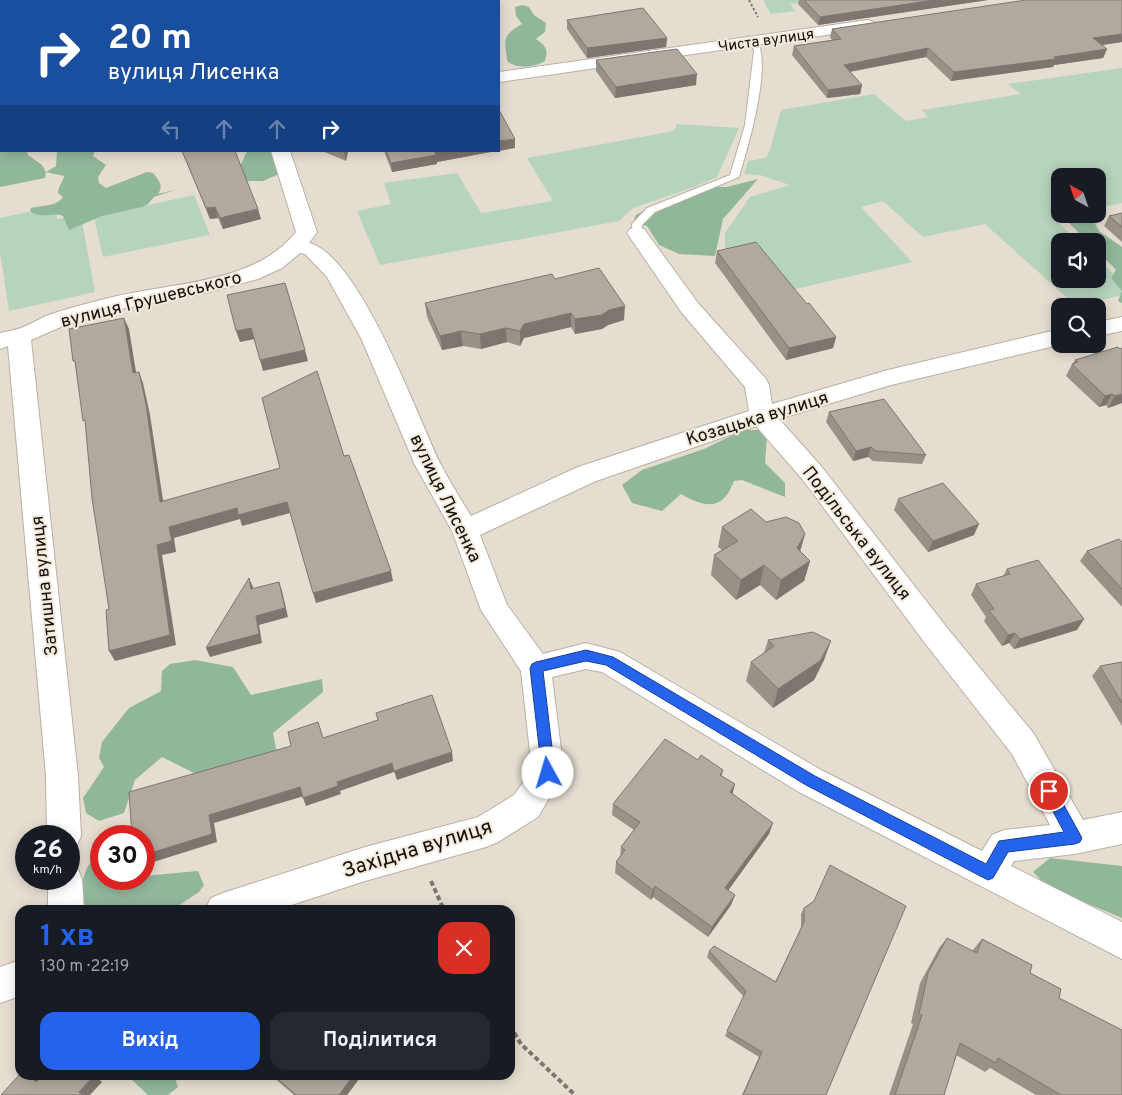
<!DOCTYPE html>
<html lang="uk">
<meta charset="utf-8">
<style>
body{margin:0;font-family:Overpass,sans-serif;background:#242831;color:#f1f3f6;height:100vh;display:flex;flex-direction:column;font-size:19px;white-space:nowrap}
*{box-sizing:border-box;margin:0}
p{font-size:16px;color:#9ea1a6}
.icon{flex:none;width:28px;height:28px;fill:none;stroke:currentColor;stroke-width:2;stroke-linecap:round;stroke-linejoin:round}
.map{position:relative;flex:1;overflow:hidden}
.sheet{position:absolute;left:15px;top:905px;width:500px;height:175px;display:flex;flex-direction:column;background:#171b24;border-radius:15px;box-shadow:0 2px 12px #0003}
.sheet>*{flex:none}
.banner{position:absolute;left:0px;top:0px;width:500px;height:152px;box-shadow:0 2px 12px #0003;background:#1a4fa0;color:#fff;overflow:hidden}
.needle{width:32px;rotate:320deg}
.fabs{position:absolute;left:1051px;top:168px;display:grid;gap:10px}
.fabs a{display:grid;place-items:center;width:55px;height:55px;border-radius:10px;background:#171b24;box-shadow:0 2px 12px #0003;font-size:25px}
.speed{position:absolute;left:15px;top:825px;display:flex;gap:10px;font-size:25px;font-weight:700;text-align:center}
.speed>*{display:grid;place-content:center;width:65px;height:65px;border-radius:50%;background:#171b24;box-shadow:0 2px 12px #0003;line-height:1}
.speed small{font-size:12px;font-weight:400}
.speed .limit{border:8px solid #d22;background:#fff;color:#111}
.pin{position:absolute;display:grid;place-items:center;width:42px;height:42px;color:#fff;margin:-21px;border:2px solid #fff;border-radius:50%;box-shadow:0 1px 5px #0007}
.me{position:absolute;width:55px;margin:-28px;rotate:354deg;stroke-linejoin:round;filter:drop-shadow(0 0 4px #0008)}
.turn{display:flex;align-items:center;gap:18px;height:105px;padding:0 25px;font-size:22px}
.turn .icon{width:65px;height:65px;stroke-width:2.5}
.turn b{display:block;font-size:35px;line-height:42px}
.lanes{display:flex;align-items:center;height:48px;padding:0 25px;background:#0003;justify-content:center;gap:25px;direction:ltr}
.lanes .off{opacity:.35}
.round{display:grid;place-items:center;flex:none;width:52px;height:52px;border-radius:15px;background:#242831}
.overview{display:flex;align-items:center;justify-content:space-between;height:85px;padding:0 25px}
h1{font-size:30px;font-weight:700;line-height:38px;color:#2563eb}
.button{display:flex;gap:10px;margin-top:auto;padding:10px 25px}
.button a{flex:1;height:58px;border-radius:15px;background:#2563eb;color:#fff;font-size:20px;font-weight:700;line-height:58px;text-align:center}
.button a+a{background:#242831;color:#f1f3f6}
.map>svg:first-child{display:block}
.green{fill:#b5d3bd}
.forest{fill:#91b79b}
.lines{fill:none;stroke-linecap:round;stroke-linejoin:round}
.lane-casing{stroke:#b8b0a4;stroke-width:2}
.street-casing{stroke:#b8b0a4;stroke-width:2}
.path-far1{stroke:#7c766e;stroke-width:2;stroke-dasharray:2.5 2;stroke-linecap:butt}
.path{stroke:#7c766e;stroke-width:4;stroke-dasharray:5 3;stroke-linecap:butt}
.lane{fill:#fff;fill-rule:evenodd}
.street{fill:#fff;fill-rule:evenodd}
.wall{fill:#989187}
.shaded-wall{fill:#7c766e}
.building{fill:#b1a99d;stroke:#7c766e}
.route{fill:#2563eb;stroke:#184099}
.labels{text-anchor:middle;stroke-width:4;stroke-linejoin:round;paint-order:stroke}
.far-street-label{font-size:15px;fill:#14110d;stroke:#f3eadd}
.street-label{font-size:18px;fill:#14110d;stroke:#f3eadd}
.near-street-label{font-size:21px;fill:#14110d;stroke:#f3eadd}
</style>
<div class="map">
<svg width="1122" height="1095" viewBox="0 0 1122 1095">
<rect width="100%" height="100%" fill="#e5ddd0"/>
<path class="green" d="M 763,0 L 823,0 L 790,4 L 795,11 L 771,14 Z
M 1122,68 L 1122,203 L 1098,208 L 1098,176 L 1060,176 L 1060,214 L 1066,214 L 1052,217 L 1078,241 L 1060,241 L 1060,279 L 1098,279 L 1098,259 L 1122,282 L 1122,295 L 1076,306 L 985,224 L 923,237 L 883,201 L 861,207 L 912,262 L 791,290 L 725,254 L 725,233 L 750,197 L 790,185 L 760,175 L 744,174 L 748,161 L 766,158 L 770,150 L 781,110 L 874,94 L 906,121 L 928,117 L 922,110 L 1021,94 L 1008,84 Z
M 677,124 L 739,128 L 717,177 L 694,187 L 633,208 L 619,221 L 380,265 L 357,211 L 391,204 L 384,183 L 457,173 L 481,213 L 553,201 L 527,158 L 674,131 Z
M 194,195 L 210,235 L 103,257 L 94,217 Z
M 56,206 L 57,219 L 81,216 L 95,292 L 9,311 L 0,252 L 0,218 Z"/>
<path class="forest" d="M 522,5 L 529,7 L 534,15 L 546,23 L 545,32 L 536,39 C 545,46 549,48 545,61 C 535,67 517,70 507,61 C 505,40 501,36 522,24 L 516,16 L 515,7 Z
M 2,151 L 27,151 L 28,155 L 42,165 L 46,172 L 56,166 L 57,151 L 95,151 L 93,156 L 106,165 L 98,177 L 99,183 L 106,188 L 147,172 L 153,173 C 159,180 164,186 158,194 L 175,190 L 154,197 L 148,204 L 142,207 L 102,216 L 69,230 L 63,216 C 52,211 40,220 30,211 L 31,208 C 42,205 56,207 63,197 L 58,193 C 58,187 63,182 64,176 L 46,172 L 45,178 L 0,187 L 0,152 Z
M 247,151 L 270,151 L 280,168 L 277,175 L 263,181 L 245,181 L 237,173 Z
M 758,179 L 723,219 L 715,256 L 679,254 L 659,245 L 647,226 L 637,224 L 634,219 L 636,215 L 652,206 L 703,187 L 727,187 Z
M 1081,217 L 1093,220 L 1099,231 L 1122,247 L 1122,303 L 1118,301 L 1122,291 L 1111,278 L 1116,270 L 1098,251 L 1098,241 L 1087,241 L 1068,222 Z
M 743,430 L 762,430 L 767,436 L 765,463 L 785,483 L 785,497 L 742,480 L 734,481 C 723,511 705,508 681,494 L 662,511 L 632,503 L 622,485 L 642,470 L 704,449 Z
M 195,660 L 233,667 L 251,695 L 322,679 L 323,692 L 273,733 L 277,753 L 216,784 L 162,757 L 135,780 L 124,813 L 99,821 L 86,813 L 83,798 L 104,767 L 99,758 L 102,742 L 129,708 L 161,691 L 162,671 L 170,664 Z
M 101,855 L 101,879 L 144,879 L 144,876 L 198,871 L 204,885 L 199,892 L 172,910 L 90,910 L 79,898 C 83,882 84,861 101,855 Z
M 1050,858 L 1122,866 L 1122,918 L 1048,887 L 1033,872 Z
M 127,1075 L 174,1075 L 178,1087 L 168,1095 L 148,1095 Z"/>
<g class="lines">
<g class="lane-casing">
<path id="lane" d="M 754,39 L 757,40 C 772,67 748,147 739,177 L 655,212 L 642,225 L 641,235 L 633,235 L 632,224 L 647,208 L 730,175 L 745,125 L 754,51 L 750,42 Z"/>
</g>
<g class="street-casing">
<path id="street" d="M 201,0 L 217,0 L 218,1 L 202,1 Z
M 868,20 L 874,22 L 876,25 L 874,28 L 499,82 L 499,72 Z
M 271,151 L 290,151 L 317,232 L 309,243 C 359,255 417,415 440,463 C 449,481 460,498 471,516 L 578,467 L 749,411 L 745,387 L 682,313 L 627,233 L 630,229 L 637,227 L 644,229 L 698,303 L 766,379 L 769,385 L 772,404 L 888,370 L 1060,329 L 1060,344 L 1063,344 L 891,385 L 779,419 L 821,466 L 948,629 L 1034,734 L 1083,820 L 1122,812 L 1122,844 L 1075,854 L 1014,861 L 1011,866 L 1122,922 L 1122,959 L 799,792 L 602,672 L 586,669 L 552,677 L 564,773 L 538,817 L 498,842 L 486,847 L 365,881 L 276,910 L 205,910 L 211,898 L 223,893 L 365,847 L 478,817 L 514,795 L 532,770 L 521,671 L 481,610 L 452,531 L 415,465 L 361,338 L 327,277 L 305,254 L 300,253 L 282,268 L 258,279 L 209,292 L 116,310 L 63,326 L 31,340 L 78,776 L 81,836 L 76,847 L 69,850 L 69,836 L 47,836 L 46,776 L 8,346 L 0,349 L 0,333 C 8,331 18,330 26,326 C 33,323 39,319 46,316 C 65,309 86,304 105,299 C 167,282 253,286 296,232 ZM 756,426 L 803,480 L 928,647 L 1012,754 L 1050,825 L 1004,830 L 992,835 L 982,851 L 821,770 L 620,652 L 586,643 L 543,654 L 507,605 L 480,535 L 596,481 Z
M 1122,317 L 1122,331 L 1098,336 L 1098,322 Z
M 69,864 L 77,867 L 82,879 L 84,910 L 48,910 L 48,879 L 69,879 Z
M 20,960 L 20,996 L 0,1003 L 0,967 Z"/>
</g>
<path class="path-far1" d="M 749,0 L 758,17"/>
<path class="path" d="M 431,881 L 444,910
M 510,1026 L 521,1044 L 575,1095"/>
<use href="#lane" class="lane"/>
<use href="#street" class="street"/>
</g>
<path class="wall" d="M 799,0 L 988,0 L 818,25 L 798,4 Z
M 1122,0 L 1122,42 L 1101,45 L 1107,49 L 1103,58 L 1054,65 L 1053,67 L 951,81 L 926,57 L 850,72 L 862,85 L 860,94 L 827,98 L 792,55 L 794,46 L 832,40 L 830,37 L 832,29 Z
M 567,20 L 667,38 L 666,47 L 587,58 L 567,29 Z
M 596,60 L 696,85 L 615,98 L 596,71 Z
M 182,151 L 235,151 L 261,219 L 223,229 L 218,218 L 210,219 Z
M 322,151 L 348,151 L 346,161 Z
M 384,151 L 496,151 L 437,162 L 437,164 L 392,172 Z
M 1122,213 L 1122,242 L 1104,226 L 1109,216 Z
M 717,251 L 807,304 L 836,337 L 833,348 L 786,360 L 715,263 Z
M 555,279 L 624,320 L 608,325 L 602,329 L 575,334 L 571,327 L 524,338 L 520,346 L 507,342 L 481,349 L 463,346 L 442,350 L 427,317 L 425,303 Z
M 1120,349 L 1122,403 L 1108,408 L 1106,405 L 1099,407 L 1066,376 L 1072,364 L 1073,364 L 1075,360 Z
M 829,412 L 926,455 L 922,464 L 873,461 L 868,457 L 853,461 L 826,422 Z
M 898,499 L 974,535 L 928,552 L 894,510 Z
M 766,522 L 805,534 L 800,552 L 810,561 L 804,581 L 776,600 L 760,585 L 736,600 L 711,575 L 714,555 L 722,550 L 718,547 L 722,527 Z
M 1122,542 L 1122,607 L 1080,561 L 1087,551 Z
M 1007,569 L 1077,630 L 1014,649 L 1009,643 L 1002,646 L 984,621 L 986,617 L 971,595 L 976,584 L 1003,576 Z
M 768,640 L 824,660 L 814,680 L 773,708 L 746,681 L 751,662 L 764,653 Z
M 1122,662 L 1122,726 L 1092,676 L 1100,666 Z
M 698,760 L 723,770 L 722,776 L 733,794 L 769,834 L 728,890 L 735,895 L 731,905 L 708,937 L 653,897 L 651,900 L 615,873 L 616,862 L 620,858 L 621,847 L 634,830 L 612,815 L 613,804 Z
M 804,908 L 826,1095 L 742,1095 L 759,1057 L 725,1036 L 744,997 L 707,957 L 709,951 L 775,982 L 801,928 L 801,914 Z
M 947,938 L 972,951 L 982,939 L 1030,973 L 1059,998 L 1122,1095 L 1036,1095 L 990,1068 L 985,1072 L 956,1055 L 944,1095 L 889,1095 L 913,1024 L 911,1023 L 920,983 L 939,948 Z
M 271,1075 L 362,1075 L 347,1095 L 294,1095 Z"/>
<path class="shaded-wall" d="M 935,0 L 988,0 L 818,25 L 820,17 Z
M 1122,34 L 1122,42 L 1090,47 L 1093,38 Z
M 667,38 L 666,47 L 587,58 L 587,48 Z
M 928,48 L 926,57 L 842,73 L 844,65 Z
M 1107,49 L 1103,58 L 1054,65 L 1053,67 L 951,81 L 954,72 Z
M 697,74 L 696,85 L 615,98 L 616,87 Z
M 862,85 L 860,94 L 827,98 L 828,90 Z
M 515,139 L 515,148 L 499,151 L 499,141 Z
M 344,151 L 348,151 L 346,161 Z
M 442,151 L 496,151 L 437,162 L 437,164 L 392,172 L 391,163 Z
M 215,207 L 218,218 L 210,219 L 206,208 Z
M 258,209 L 261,219 L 223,229 L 220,218 Z
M 625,306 L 624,320 L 608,325 L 602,329 L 575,334 L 575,319 Z
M 571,313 L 571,327 L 524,338 L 520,346 L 520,331 L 524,324 Z
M 124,318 L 129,329 L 138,384 L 133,373 Z
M 251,328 L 255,339 L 240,342 L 236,331 Z
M 506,328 L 507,342 L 481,349 L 480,334 Z
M 461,331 L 463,346 L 442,350 L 440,336 Z
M 836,337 L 833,348 L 786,360 L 789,348 Z
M 305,350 L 308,361 L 263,371 L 260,360 Z
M 139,372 L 143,383 L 150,415 L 165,513 L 160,502 Z
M 1112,394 L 1106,405 L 1099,407 L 1105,396 Z
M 1122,394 L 1122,403 L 1108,408 L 1115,396 Z
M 871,447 L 868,457 L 853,461 L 856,451 Z
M 287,502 L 290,513 L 242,526 L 240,519 L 174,538 L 176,552 L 162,555 L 176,645 L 115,661 L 109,651 L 157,545 L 169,527 L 237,508 Z
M 979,524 L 974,535 L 928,552 L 933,541 Z
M 805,534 L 799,554 L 797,548 Z
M 810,561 L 804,581 L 776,600 L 781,580 Z
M 764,565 L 760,585 L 736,600 L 741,580 Z
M 391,571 L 393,581 L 316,603 L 313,593 Z
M 249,578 L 253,587 L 255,599 L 251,589 Z
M 279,582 L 282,591 L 288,617 L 259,625 L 262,643 L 210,657 L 206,648 L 256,616 Z
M 1084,619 L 1077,630 L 1014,649 L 1020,639 Z
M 1015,633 L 1009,643 L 1002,646 L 1008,635 Z
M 831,641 L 824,660 L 814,680 L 773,708 L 778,689 Z
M 452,752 L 453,761 L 397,780 L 394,771 Z
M 392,763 L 394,772 L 340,791 L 341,794 L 306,806 L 303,798 L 337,782 Z
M 735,784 L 732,796 L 730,792 Z
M 300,787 L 304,796 L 214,823 L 217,842 L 144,865 L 144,855 L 209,815 Z
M 773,823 L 769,834 L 722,899 L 725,888 Z
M 655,886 L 653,897 L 651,900 L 653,890 Z
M 735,895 L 731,905 L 708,937 L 712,927 Z
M 28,1075 L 31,1075 L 33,1076 L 46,1088 L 36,1082 Z
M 92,1075 L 94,1075 L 102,1082 L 90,1095 L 82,1095 L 79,1092 Z
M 354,1075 L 362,1075 L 347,1095 L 339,1095 Z"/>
<path class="building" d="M 140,0 L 175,0 L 176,1 L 141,1 Z
M 252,0 L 337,0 L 337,1 L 252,1 Z
M 804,0 L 935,0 L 820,17 Z
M 1026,0 L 1122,0 L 1122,34 L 1093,38 L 1107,49 L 1054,57 L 1056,59 L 954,72 L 928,48 L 844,65 L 862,85 L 828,90 L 794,46 L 841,39 L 832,29 Z
M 643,8 L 667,38 L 587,48 L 567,20 Z
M 677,49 L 697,74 L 616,87 L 596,60 Z
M 499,110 L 515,139 L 499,141 Z
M 182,151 L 235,151 L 258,209 L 220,218 L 215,207 L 206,208 Z
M 386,151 L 442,151 L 435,152 L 436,155 L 391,163 Z
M 1122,213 L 1122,227 L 1109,216 Z
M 756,242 L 807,304 L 809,303 L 836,337 L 789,348 L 717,251 Z
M 599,268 L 625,306 L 609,310 L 602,315 L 575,319 L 571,313 L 524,324 L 520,331 L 506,328 L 480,334 L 461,331 L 440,336 L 425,303 L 552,274 L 555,279 Z
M 285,283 L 305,350 L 260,360 L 251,328 L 236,331 L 227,295 Z
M 124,318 L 133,373 L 139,372 L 146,404 L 160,502 L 280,468 L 262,398 L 317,371 L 344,456 L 349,455 L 391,571 L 313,593 L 287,502 L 238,515 L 237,508 L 169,527 L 172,541 L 157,545 L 170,635 L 109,651 L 106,610 L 109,609 L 92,498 L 85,420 L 83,421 L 75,361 L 73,361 L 69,329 Z
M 1118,347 L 1120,349 L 1122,348 L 1122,394 L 1115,396 L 1112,394 L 1105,396 L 1072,364 L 1078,362 L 1075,360 Z
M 884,399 L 926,455 L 876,451 L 871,447 L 856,451 L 829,412 Z
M 943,483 L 979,524 L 933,541 L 898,499 Z
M 751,509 L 766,522 L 786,517 L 799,523 L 805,534 L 797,548 L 810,561 L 781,580 L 764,565 L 741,580 L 714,555 L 738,541 L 722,527 Z
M 1119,539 L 1122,542 L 1122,589 L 1087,551 Z
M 1038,560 L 1084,619 L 1020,639 L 1015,633 L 1008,635 L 989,610 L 994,609 L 976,584 L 1010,574 L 1007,569 Z
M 249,578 L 251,589 L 279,582 L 285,608 L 256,616 L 259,634 L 206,648 Z
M 813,632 L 831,641 L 820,661 L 778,689 L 751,662 L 774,646 L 768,640 Z
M 1122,662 L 1122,703 L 1100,666 Z
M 432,695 L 452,752 L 394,771 L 392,763 L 337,782 L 338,786 L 303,798 L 300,787 L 209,815 L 212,834 L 144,855 L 144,836 L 132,836 L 129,792 L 291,746 L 288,732 L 318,722 L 323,738 L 378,720 L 376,713 Z
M 665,739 L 698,760 L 701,755 L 723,770 L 720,775 L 735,784 L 730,792 L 773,823 L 725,888 L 735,895 L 712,927 L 655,886 L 653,890 L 616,862 L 625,850 L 621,847 L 640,822 L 613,804 Z
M 830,865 L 906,906 L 826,1095 L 743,1095 L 762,1052 L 727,1031 L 746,991 L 709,951 L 714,946 L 776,982 L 804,922 L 804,908 L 814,901 Z
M 947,938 L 977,953 L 982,939 L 1032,965 L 1030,973 L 1061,989 L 1059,998 L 1122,1030 L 1122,1095 L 1061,1095 L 998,1058 L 996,1063 L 960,1043 L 944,1095 L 895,1095 L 922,1015 L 919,1014 L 928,973 Z
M 20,1074 L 28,1075 L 36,1082 L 43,1075 L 92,1075 L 93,1077 L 79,1092 L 82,1095 L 1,1095 Z
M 273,1075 L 354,1075 L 339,1095 L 296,1095 Z"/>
<path class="route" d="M 586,650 L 613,657 L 815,776 L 986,864 L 999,841 L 1064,832 L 1042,791 L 1044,787 L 1049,785 L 1054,787 L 1082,838 L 1080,842 L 1075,844 L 1008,852 L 993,878 L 988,880 L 806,785 L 606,665 L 586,661 L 543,671 L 555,773 L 553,777 L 548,779 L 544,777 L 542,773 L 530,668 L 532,664 L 536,662 Z"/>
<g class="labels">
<g class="far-street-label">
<text transform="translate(766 40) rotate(-8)" y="5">Чиста вулиця</text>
</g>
<g class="street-label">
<text transform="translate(151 299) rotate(-14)" y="6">вулиця Грушевського</text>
<text transform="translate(757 418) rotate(-17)" y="6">Козацька вулиця</text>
<text transform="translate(446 498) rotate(64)" y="6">вулиця Лисенка</text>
<text transform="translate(857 533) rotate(52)" y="6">Подільська вулиця</text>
<text transform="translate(44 586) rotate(-96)" y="6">Затишна вулиця</text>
</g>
<g class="near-street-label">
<text transform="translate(417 848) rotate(-17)" y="7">Західна вулиця</text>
</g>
</g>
</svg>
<div class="fabs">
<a><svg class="needle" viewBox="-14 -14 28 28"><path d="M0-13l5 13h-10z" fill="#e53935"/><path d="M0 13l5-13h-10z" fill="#9ea1a6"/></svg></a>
<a><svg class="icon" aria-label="sound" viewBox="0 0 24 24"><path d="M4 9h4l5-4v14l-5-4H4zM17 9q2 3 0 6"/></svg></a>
<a><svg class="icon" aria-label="search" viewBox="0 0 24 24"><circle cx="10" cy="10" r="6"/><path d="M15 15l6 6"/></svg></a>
</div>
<div class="speed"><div>26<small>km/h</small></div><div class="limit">30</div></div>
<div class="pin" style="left:1049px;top:791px;background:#d93025"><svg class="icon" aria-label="arrive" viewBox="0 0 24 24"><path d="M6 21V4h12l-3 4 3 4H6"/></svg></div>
<svg class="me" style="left:548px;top:773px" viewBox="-20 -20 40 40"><circle r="19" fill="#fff"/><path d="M0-13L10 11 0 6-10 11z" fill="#2563eb"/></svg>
<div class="banner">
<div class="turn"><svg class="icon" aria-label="right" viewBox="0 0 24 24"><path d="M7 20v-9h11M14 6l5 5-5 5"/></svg><div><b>20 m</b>вулиця Лисенка</div></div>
<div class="lanes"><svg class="icon off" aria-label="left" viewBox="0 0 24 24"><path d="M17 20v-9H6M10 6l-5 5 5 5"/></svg><svg class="icon off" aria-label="ahead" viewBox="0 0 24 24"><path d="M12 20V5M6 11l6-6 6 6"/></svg><svg class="icon off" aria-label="ahead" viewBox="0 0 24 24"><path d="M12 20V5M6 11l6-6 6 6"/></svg><svg class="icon" aria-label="right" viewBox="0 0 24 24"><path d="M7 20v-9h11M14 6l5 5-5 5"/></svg></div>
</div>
<section class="sheet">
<div class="overview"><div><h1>1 хв</h1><p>130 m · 22:19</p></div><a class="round" style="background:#d93025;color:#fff"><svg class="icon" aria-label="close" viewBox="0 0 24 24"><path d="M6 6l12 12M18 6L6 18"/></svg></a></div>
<div class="button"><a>Вихід</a><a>Поділитися</a></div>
</section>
</div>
